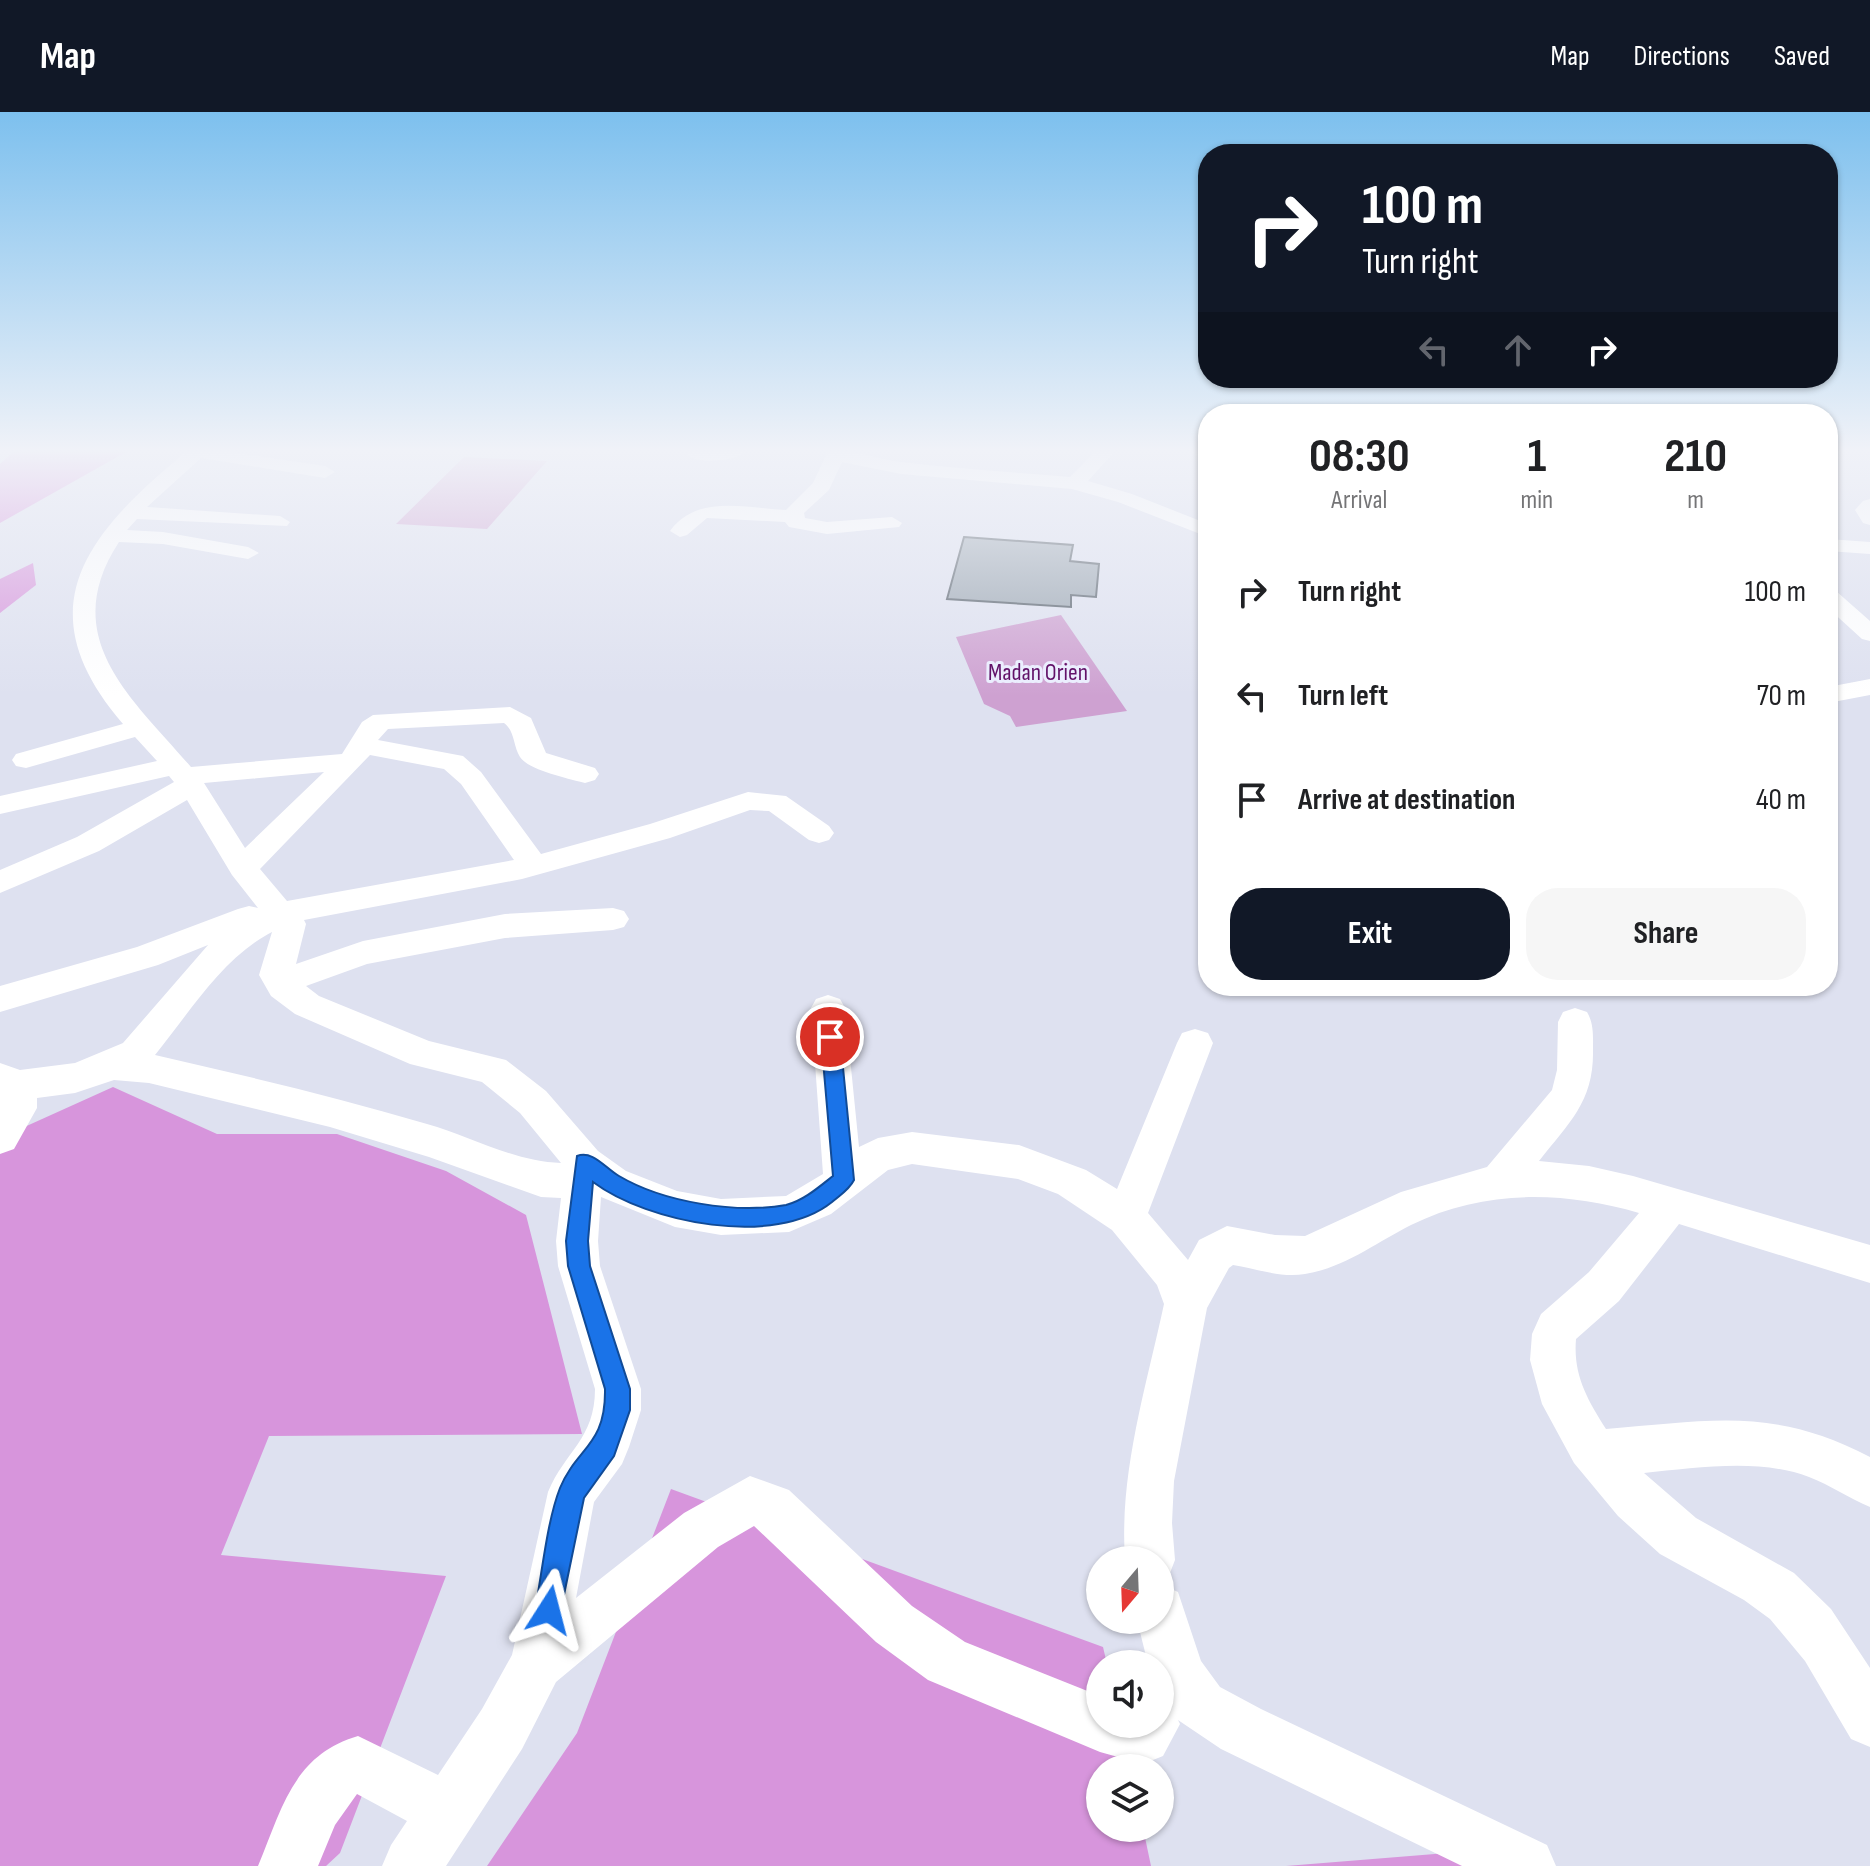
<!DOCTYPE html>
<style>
body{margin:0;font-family:"Sofia Sans Condensed",sans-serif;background:#f6f6f6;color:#202124;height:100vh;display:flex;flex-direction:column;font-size:30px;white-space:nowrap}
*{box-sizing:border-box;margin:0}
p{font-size:26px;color:#757577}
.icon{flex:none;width:44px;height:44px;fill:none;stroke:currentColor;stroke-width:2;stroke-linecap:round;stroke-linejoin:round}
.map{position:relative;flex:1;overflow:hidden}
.side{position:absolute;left:1198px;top:292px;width:640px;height:592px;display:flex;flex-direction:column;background:#fff;border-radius:32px;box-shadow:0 2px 6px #0004}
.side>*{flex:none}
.top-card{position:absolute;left:1198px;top:32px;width:640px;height:244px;border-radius:32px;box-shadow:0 2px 6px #0004;background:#111827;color:#fff;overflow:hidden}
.needle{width:52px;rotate:199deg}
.controls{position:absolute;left:1086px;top:1434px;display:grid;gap:16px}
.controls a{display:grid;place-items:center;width:88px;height:88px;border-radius:50%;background:#fff;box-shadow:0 2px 6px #0004;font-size:40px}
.pin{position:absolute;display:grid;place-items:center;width:68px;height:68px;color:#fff;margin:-34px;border:4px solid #fff;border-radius:50%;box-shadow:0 2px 8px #0007}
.me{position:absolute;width:88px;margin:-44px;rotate:9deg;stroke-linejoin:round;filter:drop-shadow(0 0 6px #0008)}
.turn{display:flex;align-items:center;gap:28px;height:168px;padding:0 32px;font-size:36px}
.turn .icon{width:104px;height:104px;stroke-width:2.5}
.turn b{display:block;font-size:56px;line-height:68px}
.lanes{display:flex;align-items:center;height:76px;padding:0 32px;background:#0003;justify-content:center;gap:40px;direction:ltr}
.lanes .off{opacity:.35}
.eta{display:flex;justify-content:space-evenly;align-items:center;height:136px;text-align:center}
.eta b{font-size:48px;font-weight:700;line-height:56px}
.action{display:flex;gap:16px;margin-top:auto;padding:16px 32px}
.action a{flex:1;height:92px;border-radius:32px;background:#111827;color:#fff;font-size:32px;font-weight:700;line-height:92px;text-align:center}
.action a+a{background:#f6f6f6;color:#202124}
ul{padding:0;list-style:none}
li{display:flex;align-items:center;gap:24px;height:104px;padding:0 32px}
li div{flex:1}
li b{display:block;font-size:30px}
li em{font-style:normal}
header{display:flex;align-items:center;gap:48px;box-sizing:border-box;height:112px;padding:0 40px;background:#111827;color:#fff}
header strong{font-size:38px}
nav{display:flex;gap:44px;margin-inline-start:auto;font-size:28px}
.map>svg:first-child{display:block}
.green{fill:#cea1d1}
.forest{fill:#d795dc}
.building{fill:#9ca7b3;stroke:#545e69;stroke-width:2}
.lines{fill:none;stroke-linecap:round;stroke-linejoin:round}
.minor{fill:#fff;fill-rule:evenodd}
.route{fill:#1a73e8;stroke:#114b97;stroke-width:2}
.labels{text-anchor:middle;stroke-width:6;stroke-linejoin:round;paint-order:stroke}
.far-park-label{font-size:24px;fill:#621269;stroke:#ebeefe}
</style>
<header>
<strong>Map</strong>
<nav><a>Map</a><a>Directions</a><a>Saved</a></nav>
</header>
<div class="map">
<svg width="1870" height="1754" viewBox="0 0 1870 1754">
<rect width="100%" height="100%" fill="#dee1f0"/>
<path class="green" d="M 464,345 L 547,349 L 487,417 L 396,412 Z
M 1061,503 L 1127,599 L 1016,615 L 1010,604 L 984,592 L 956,525 Z"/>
<path class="forest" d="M 14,339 L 124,339 L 126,340 L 0,411 L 0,352 Z
M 33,451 L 36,473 L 0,501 L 0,467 Z
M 113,975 L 217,1022 L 337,1022 L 446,1059 L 526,1103 L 582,1322 L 269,1324 L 221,1443 L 446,1464 L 340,1741 L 326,1754 L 0,1754 L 0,1026 Z
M 671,1377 L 1103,1535 L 1107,1552 L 1100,1552 L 1100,1612 L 1120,1612 L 1130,1656 L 1100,1656 L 1100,1716 L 1143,1716 L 1151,1754 L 487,1754 L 577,1621 Z
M 1472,1739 L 1496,1754 L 1286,1754 Z"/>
<path class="building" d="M 964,425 L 1073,433 L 1070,449 L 1099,452 L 1096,485 L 1071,483 L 1071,495 L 947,487 Z"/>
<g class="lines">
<path class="minor" d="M 187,339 L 224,339 L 325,354 L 335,360 L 325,366 L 201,346 L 147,395 L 280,404 L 290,410 L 287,414 L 137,407 L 127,418 L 163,420 L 248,435 L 259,441 L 248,447 L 163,432 L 119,430 C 56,526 133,587 191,655 L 342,642 L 362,610 L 373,603 L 510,595 L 531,606 L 546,641 L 595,656 L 599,662 L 595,668 L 585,671 C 570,667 528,658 520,645 C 513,634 515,619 504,611 L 388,617 L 378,628 L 463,644 L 481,660 L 541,742 L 650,712 L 748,680 L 786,684 L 829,714 L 834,721 L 829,728 L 819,731 L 809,728 L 769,699 L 750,698 L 670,726 L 522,767 L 304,808 L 306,812 L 296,852 L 363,829 L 505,802 L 613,796 L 624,799 L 629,807 L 624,815 L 613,818 L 505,826 L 367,852 L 306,874 L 319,884 L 429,929 L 506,948 L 546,979 L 598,1039 L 626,1059 L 677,1079 L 721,1087 L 786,1084 L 823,1062 L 811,896 L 816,887 L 828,883 L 840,887 L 845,896 L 859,1035 L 878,1026 L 912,1020 L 1019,1033 L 1086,1058 L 1117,1077 L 1177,931 L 1182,921 L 1195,917 L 1208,921 L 1213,931 L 1148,1101 L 1188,1148 L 1199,1128 L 1227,1114 L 1275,1123 L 1305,1124 L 1401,1080 L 1487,1055 L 1552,978 L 1557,958 L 1558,910 L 1563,900 L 1575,896 L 1587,900 C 1594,912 1593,924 1593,938 C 1594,989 1570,1010 1539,1049 L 1589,1054 L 1633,1064 L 1870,1133 L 1870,1171 L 1679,1112 L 1619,1189 L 1576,1227 C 1573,1263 1587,1287 1606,1317 C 1710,1309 1773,1294 1870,1345 L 1870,1395 C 1849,1386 1830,1373 1809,1365 C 1759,1346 1696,1356 1644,1361 L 1696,1406 L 1794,1461 L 1831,1497 L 1870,1556 L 1870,1635 L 1851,1627 L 1805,1549 L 1770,1507 L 1744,1488 L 1660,1442 L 1618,1404 L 1574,1351 L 1542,1292 L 1530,1248 L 1532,1222 L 1541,1202 L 1589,1160 L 1639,1101 C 1563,1079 1484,1077 1411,1113 C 1377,1130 1344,1156 1305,1162 C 1281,1166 1257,1157 1233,1153 L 1229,1156 L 1207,1196 L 1174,1369 L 1172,1411 L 1175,1448 L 1168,1466 L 1160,1469 L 1160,1448 L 1125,1448 C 1119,1361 1146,1276 1164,1192 L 1157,1173 L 1112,1118 L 1058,1082 L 1018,1067 L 912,1052 L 888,1058 L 831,1102 L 789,1120 L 721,1123 L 675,1115 L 601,1085 L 598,1129 L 600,1154 L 641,1277 L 641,1298 L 629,1335 L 622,1352 L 594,1390 L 576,1486 L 684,1401 L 750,1364 L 789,1378 L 912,1494 L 965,1530 L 1100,1584 L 1100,1612 L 1160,1612 L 1160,1588 L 1165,1590 L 1160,1583 L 1160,1552 L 1148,1552 L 1137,1508 L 1160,1508 L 1160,1472 L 1178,1480 L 1201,1549 L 1220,1575 L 1261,1597 L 1547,1733 L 1556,1754 L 1462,1754 L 1221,1637 L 1178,1608 L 1180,1612 L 1163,1644 L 1143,1652 L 1100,1640 L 928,1568 L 876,1530 L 754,1414 L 718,1435 L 556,1570 L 522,1637 L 446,1754 L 382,1754 L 391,1733 L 407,1709 L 357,1682 L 335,1713 L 318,1754 L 258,1754 C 282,1697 293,1643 358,1624 L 438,1663 L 482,1597 L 512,1543 L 548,1380 C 565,1339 595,1327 595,1277 L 558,1154 L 556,1129 L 561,1086 L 541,1085 L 429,1045 L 330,1015 L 149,971 L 114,968 L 75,981 L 37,986 L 37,996 L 14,1037 L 0,1042 L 0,951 L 20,958 L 75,951 L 123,931 L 208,833 L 158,853 L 0,900 L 0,874 L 137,835 L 238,797 L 249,794 L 258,796 L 232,763 L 187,688 L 99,739 L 0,781 L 0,758 L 77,725 L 174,670 L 169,664 L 0,702 L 0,684 L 157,649 L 135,625 L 26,656 L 16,654 L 12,648 L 16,642 L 123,612 C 22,495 89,420 187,339 ZM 370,643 L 444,657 L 461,672 L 514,748 L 287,789 L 260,757 ZM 324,660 L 245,736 L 204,671 ZM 272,820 L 259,863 L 271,884 L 295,902 L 410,952 L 482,970 L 520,1001 L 561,1051 C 515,1050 470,1024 427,1012 C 337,985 246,964 155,943 C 190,900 223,845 272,820 Z
M 692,339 L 747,339 C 737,349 698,353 688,343 Z
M 828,339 C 852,337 876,347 901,350 C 957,357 1013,360 1070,365 L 1096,339 L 1115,339 L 1088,369 L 1132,382 L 1208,412 L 1208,425 L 1118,390 L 1072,377 L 901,362 L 842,350 L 829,378 L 804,401 L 805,406 L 827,410 L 892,405 L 902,411 L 899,415 L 827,422 L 789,415 L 785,410 L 707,406 L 687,423 L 680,425 L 670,419 C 697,382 744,396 786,398 L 813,371 Z
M 1190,339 L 1208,339 L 1208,351 Z
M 1870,387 L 1870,413 L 1863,411 L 1855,398 L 1863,389 Z
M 1828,427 L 1870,430 L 1870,442 L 1828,439 Z
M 1828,477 L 1836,479 L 1870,509 L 1870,529 L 1862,527 L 1828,496 Z
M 1870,567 L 1870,583 L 1828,591 L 1828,575 Z"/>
</g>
<linearGradient id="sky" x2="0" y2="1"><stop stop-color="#7dc0ee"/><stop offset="0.58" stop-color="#f0f2f8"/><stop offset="1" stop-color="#f0f2f8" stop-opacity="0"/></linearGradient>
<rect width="1870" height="584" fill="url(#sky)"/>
<path class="route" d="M 830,917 L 837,920 L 840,925 L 854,1068 C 849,1078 840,1083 832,1090 C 775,1136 648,1111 593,1070 L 588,1129 L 590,1154 L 630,1277 L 630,1298 L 614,1344 L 584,1386 L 559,1507 L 549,1511 L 539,1507 L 535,1498 C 542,1462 547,1409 560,1376 C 577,1335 606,1334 605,1277 L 568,1154 L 566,1129 L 577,1044 C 593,1038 605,1056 619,1064 C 663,1090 735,1102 786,1093 C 803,1089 819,1075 833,1064 L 821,925 L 824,920 Z"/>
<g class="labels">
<g class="far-park-label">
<text x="1038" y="568">Madan Orien</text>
</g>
</g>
</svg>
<div class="controls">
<a><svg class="needle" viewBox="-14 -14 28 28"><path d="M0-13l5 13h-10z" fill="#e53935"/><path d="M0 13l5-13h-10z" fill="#757577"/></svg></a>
<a><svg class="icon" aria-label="sound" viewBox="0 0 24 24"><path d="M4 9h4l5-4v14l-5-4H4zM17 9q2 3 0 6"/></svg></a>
<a><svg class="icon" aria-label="layers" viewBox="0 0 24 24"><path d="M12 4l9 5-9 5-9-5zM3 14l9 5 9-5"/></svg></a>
</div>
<div class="pin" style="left:830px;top:925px;background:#d93025"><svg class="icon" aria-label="arrive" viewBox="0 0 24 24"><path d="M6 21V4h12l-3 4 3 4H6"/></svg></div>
<svg class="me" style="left:549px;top:1498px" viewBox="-20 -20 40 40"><path d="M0-17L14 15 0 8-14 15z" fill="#1a73e8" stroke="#fff" stroke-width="4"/></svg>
<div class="top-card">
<div class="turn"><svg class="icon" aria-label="right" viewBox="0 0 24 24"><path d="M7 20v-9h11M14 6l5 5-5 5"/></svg><div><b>100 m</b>Turn right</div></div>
<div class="lanes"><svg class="icon off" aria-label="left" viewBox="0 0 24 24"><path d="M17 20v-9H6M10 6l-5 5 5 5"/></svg><svg class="icon off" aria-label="ahead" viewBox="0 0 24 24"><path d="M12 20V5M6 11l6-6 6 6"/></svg><svg class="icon" aria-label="right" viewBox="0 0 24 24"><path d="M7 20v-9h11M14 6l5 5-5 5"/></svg></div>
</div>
<section class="side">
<div class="eta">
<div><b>08:30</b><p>Arrival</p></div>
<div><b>1</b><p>min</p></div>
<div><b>210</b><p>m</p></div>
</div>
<ul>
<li><svg class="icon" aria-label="right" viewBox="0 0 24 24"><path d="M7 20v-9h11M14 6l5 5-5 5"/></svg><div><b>Turn right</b></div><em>100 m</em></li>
<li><svg class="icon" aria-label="left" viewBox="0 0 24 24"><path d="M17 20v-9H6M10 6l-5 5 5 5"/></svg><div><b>Turn left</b></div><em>70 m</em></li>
<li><svg class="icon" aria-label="arrive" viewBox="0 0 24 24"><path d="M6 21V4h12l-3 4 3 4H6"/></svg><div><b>Arrive at destination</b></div><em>40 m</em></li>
</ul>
<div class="action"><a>Exit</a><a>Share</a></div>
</section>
</div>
